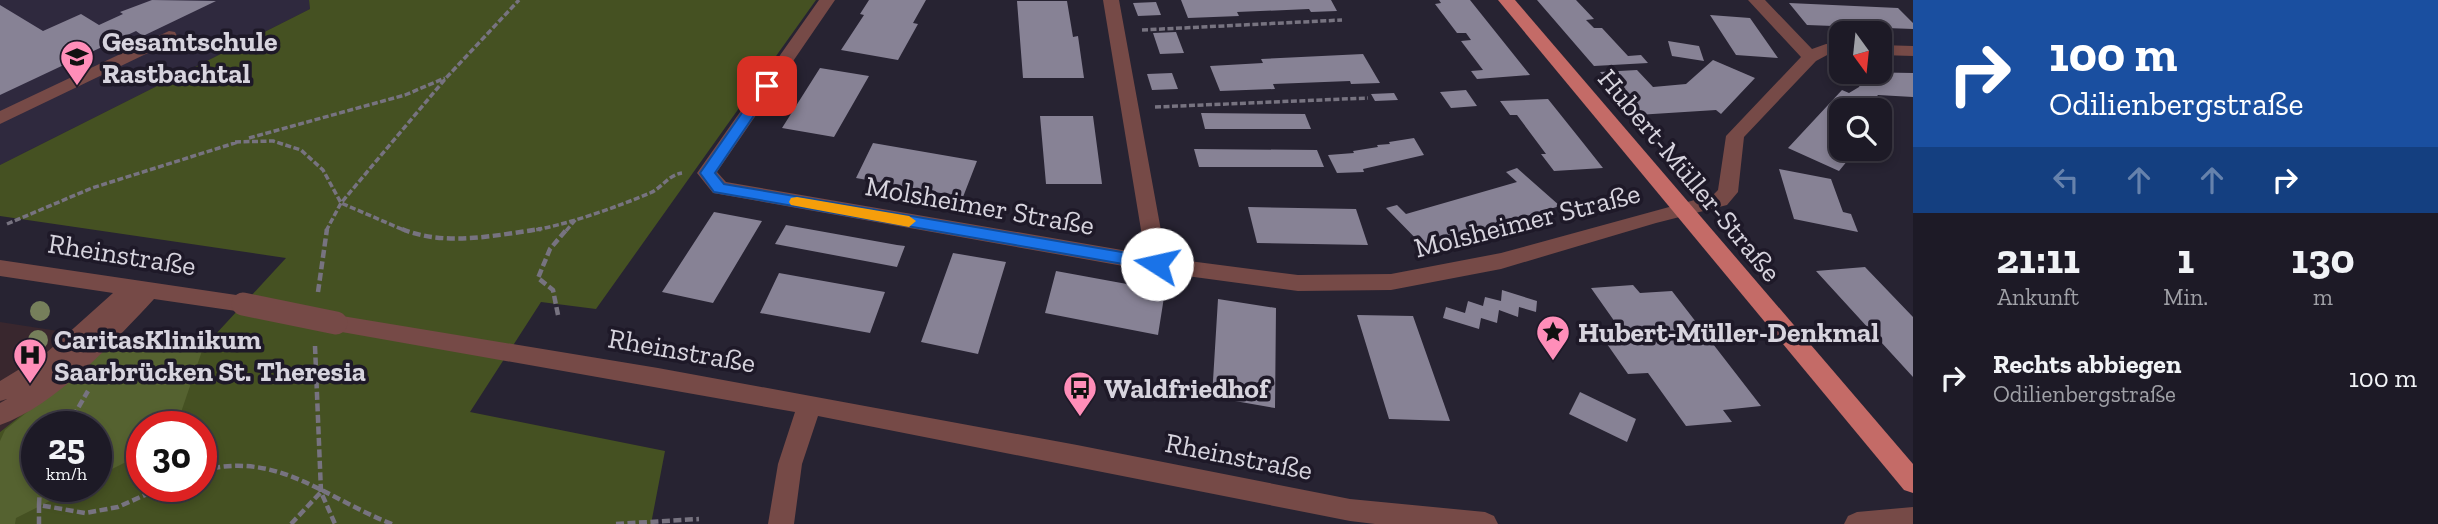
<!DOCTYPE html>
<html lang="de">
<meta charset="utf-8">
<style>
body{margin:0;font-family:"Zilla Slab",serif;background:#25232e;color:#f1f3f6;height:100vh;display:flex;flex-direction:column;font-size:26px;white-space:nowrap}
*{box-sizing:border-box;margin:0}
p{font-size:23px;color:#a0a1a7}
.icon{flex:none;width:38px;height:38px;fill:none;stroke:currentColor;stroke-width:2;stroke-linecap:round;stroke-linejoin:round}
.map{position:relative;flex:1;overflow:hidden}
.drawer{display:flex;flex-direction:column;background:#1d1a26;width:525px}
.drawer>*{flex:none}
.top-card{background:#1a4fa0;color:#fff;overflow:hidden}
.needle{width:46px;rotate:165deg}
.fabs{position:absolute;left:1829px;top:21px;display:grid;gap:14px}
.fabs a{display:grid;place-items:center;width:63px;height:63px;border-radius:14px;background:#1d1a26;box-shadow:0 4px 10px #0003,0 0 0 2px #3b3843;font-size:35px}
.speed{position:absolute;left:21px;top:411px;display:flex;gap:14px;font-size:35px;font-weight:700;text-align:center}
.speed>*{display:grid;place-content:center;width:91px;height:91px;border-radius:50%;background:#1d1a26;box-shadow:0 4px 10px #0003,0 0 0 2px #3b3843;line-height:1}
.speed small{font-size:18px;font-weight:400}
.speed .limit{border:10px solid #d22;background:#fff;color:#111}
.pin{position:absolute;display:grid;place-items:center;width:60px;height:60px;color:#fff;margin:-30px;border-radius:14px;box-shadow:0 4px 10px #0006}
.me{position:absolute;width:77px;margin:-38px;rotate:280deg;stroke-linejoin:round;filter:drop-shadow(0 0 5px #0008)}
.turn{display:flex;align-items:center;gap:24px;height:147px;padding:0 21px;font-size:32px}
.turn .icon{width:91px;height:91px;stroke-width:2.5}
.turn b{display:block;font-size:49px;line-height:60px}
.lanes{display:flex;align-items:center;height:66px;padding:0 21px;background:#0003;justify-content:center;gap:35px;direction:ltr}
.lanes .off{opacity:.35}
.eta{display:flex;justify-content:space-evenly;align-items:center;height:119px;text-align:center}
.eta b{font-size:42px;font-weight:700;line-height:49px}
ul{padding:0;list-style:none}
li{display:flex;align-items:center;gap:21px;height:91px;padding:0 21px}
li div{flex:1}
li b{display:block;font-size:26px}
li em{font-style:normal}
main{display:flex;flex:1;min-height:0}
.map>svg:first-child{display:block}
.built{fill:#2f293e}
.medical{fill:#39272e}
.green{fill:#455122;fill-rule:evenodd}
.forest{fill:#556230}
.building{fill:#878295}
.lines{fill:none;stroke-linecap:round;stroke-linejoin:round}
.path-far1{stroke:#777380;stroke-width:3.5;stroke-dasharray:6 2.5;stroke-linecap:butt}
.path{stroke:#777380;stroke-width:4.5;stroke-dasharray:8 3.5;stroke-linecap:butt}
.minor{fill:#764a47;fill-rule:evenodd}
.major{fill:#c46b67;fill-rule:evenodd}
.minor-bridge{stroke:#764a47;stroke-width:23}
.tree{fill:#767f5b}
.route{fill:#1a73e8;stroke:#114b97;stroke-width:2}
.slow{fill:#f59e0b}
.labels{text-anchor:middle;stroke-width:7;stroke-linejoin:round;paint-order:stroke}
.poi-label{font-size:28px;font-weight:bold;fill:#d7d4de;stroke:#1e1928;text-anchor:start}
.street-label{font-size:28px;fill:#d7d4de;stroke:#1e1928}
</style>
<main>
<div class="map">
<svg width="1913" height="524" viewBox="0 0 1913 524">
<rect width="100%" height="100%" fill="#272332"/>
<path class="built" d="M 0,0 L 309,0 L 310,9 L 0,165 Z"/>
<path class="medical" d="M 0,322 L 84,335 L 116,340 L 0,432 Z"/>
<path class="green" d="M 309,0 L 816,0 L 596,309 L 541,302 L 470,412 L 665,451 L 651,524 L 0,524 L 0,432 L 116,340 L 126,336 L 203,348 L 286,258 L 0,216 L 0,165 L 310,9 ZM 37,427 L 96,427 L 96,486 L 37,486 ZM 142,427 L 201,427 L 201,486 L 142,486 Z"/>
<path class="forest" d="M 126,336 L 203,348 L 176,427 L 142,427 L 142,454 L 96,477 L 96,427 L 37,427 L 37,486 L 78,487 L 16,518 L 15,524 L 0,524 L 0,441 L 5,430 L 116,340 Z"/>
<path class="building" d="M 152,0 L 216,1 L 143,36 L 136,31 L 0,95 L 0,5 L 43,31 L 81,14 L 99,25 L 123,14 L 120,12 Z
M 869,0 L 926,0 L 913,23 L 918,24 L 898,60 L 841,50 L 864,15 L 860,14 Z
M 1181,0 L 1331,0 L 1337,11 L 1311,12 L 1309,9 L 1237,12 L 1239,16 L 1188,18 Z
M 1439,0 L 1470,0 L 1530,75 L 1477,79 L 1471,71 L 1483,70 L 1461,41 L 1471,40 L 1466,33 L 1457,33 L 1435,4 L 1441,3 Z
M 1537,0 L 1576,0 L 1594,19 L 1586,20 L 1594,28 L 1602,28 L 1628,56 L 1641,55 L 1648,63 L 1594,66 Z
M 1017,1 L 1067,1 L 1073,37 L 1078,36 L 1084,78 L 1023,78 Z
M 1156,2 L 1161,15 L 1138,16 L 1133,3 Z
M 1789,3 L 1898,8 L 1913,23 L 1913,29 L 1807,25 Z
M 1710,15 L 1750,18 L 1778,58 L 1736,55 Z
M 1176,32 L 1184,53 L 1160,54 L 1153,33 Z
M 1668,41 L 1699,46 L 1704,61 L 1672,56 Z
M 1363,54 L 1380,83 L 1351,84 L 1350,81 L 1273,84 L 1275,89 L 1220,91 L 1210,66 L 1263,63 L 1261,59 Z
M 1713,60 L 1755,78 L 1721,114 L 1716,110 L 1637,115 L 1600,72 L 1637,70 L 1653,87 L 1686,84 Z
M 820,68 L 869,76 L 834,137 L 782,128 Z
M 1855,72 L 1913,73 L 1913,97 L 1878,95 L 1872,102 L 1891,110 L 1880,123 L 1880,110 L 1841,110 L 1841,149 L 1857,149 L 1839,171 L 1788,148 L 1842,90 L 1849,93 L 1859,87 L 1862,81 Z
M 1172,73 L 1178,89 L 1152,90 L 1147,74 Z
M 1466,90 L 1477,106 L 1451,108 L 1440,92 Z
M 1394,93 L 1398,100 L 1375,101 L 1371,94 Z
M 1548,99 L 1584,144 L 1603,168 L 1554,171 L 1541,154 L 1546,154 L 1517,115 L 1510,115 L 1500,101 Z
M 1201,113 L 1305,114 L 1311,129 L 1205,129 Z
M 1040,116 L 1093,116 L 1102,184 L 1046,184 Z
M 1414,138 L 1424,155 L 1363,169 L 1364,172 L 1337,173 L 1328,155 L 1354,153 L 1353,151 L 1378,147 L 1377,145 L 1390,144 L 1389,142 Z
M 873,143 L 977,161 L 963,197 L 856,178 Z
M 1194,149 L 1317,150 L 1324,167 L 1199,167 Z
M 1517,168 L 1560,206 L 1424,247 L 1386,208 L 1397,205 L 1406,214 L 1517,182 L 1506,172 Z
M 1779,169 L 1831,179 L 1843,212 L 1851,214 L 1858,232 L 1794,219 Z
M 1248,207 L 1356,209 L 1368,245 L 1257,243 Z
M 714,212 L 762,221 L 713,303 L 662,292 Z
M 786,225 L 897,245 L 905,246 L 897,267 L 775,244 Z
M 953,253 L 1006,262 L 978,354 L 921,342 Z
M 1865,267 L 1913,317 L 1913,377 L 1816,271 Z
M 1056,271 L 1165,291 L 1158,335 L 1045,313 Z
M 779,273 L 885,292 L 870,333 L 760,313 Z
M 1633,285 L 1640,293 L 1672,291 L 1761,406 L 1723,410 L 1732,422 L 1686,426 L 1648,373 L 1628,374 L 1600,334 L 1622,332 L 1591,288 Z
M 1502,290 L 1537,301 L 1536,312 L 1519,307 L 1518,317 L 1499,310 L 1497,323 L 1481,318 L 1479,329 L 1443,318 L 1446,307 L 1465,313 L 1468,301 L 1483,306 L 1485,297 L 1501,301 Z
M 1218,299 L 1276,308 L 1275,408 L 1212,397 Z
M 1357,315 L 1413,316 L 1450,421 L 1389,419 Z
M 1580,392 L 1636,419 L 1627,442 L 1569,414 Z"/>
<g class="lines">
<path class="path-far1" d="M 1142,30 L 1342,20
M 1155,107 L 1368,98
M 249,138 L 405,95 L 445,78
M 235,142 L 273,141 L 301,150 L 323,170 L 341,203 L 406,231
M 7,224 L 92,188 L 238,142
M 326,231 L 341,203 L 446,78 L 519,0
M 528,231 C 564,226 617,207 650,193 C 662,188 668,175 682,173
M 566,231 L 576,219"/>
<path class="path" d="M 402,229 C 445,247 496,235 541,229
M 318,292 L 327,229
M 558,315 L 553,290 L 538,278 L 550,249 L 567,229
M 315,346 L 321,492 L 335,524
M 67,427 L 88,391
M 201,471 C 277,450 325,498 392,524
M 40,486 L 39,505 L 85,513 L 118,507 L 165,486
M 39,505 L 39,524
M 291,524 L 321,492
M 616,524 L 699,519"/>
<path class="minor" d="M 819,0 L 835,0 L 717,172 L 726,182 L 1145,254 L 1103,0 L 1119,0 L 1166,258 L 1298,275 L 1391,274 L 1501,253 L 1713,195 L 1718,190 L 1726,136 L 1801,57 L 1748,0 L 1765,0 L 1812,49 L 1826,44 L 1841,43 L 1841,53 L 1829,54 L 1816,61 L 1744,137 L 1738,192 L 1727,205 L 1656,223 L 1501,269 L 1391,290 L 1298,291 L 1157,272 L 713,193 L 697,173 Z
M 169,31 L 175,32 L 177,36 L 175,40 L 0,124 L 0,111 Z
M 1880,45 L 1913,46 L 1913,56 L 1880,55 Z
M 0,260 L 243,296 L 251,298 L 254,304 L 251,310 L 243,312 L 154,299 C 115,341 55,406 0,425 L 0,403 L 7,399 L 0,401 L 0,381 L 46,353 L 113,293 L 0,276 Z
M 336,315 L 658,368 L 1077,445 L 1350,499 L 1485,512 L 1494,516 L 1498,524 L 1375,524 L 1350,521 L 818,416 L 802,464 L 794,524 L 768,524 L 778,464 L 795,412 L 336,331 L 328,329 L 325,323 L 328,317 Z
M 1913,507 L 1913,524 L 1844,524 L 1848,516 L 1857,512 Z"/>
<path class="major" d="M 1498,0 L 1515,0 L 1913,464 L 1913,493 L 1904,490 Z"/>
<path class="minor-bridge" d="M 243,304 L 336,323"/>
</g>
<g class="tree">
<circle cx="40" cy="311" r="10"/>
<circle cx="38" cy="340" r="10"/>
</g>
<path class="route" d="M 767,82 L 774,86 L 715,173 L 724,184 L 1157,258 L 1165,264 L 1157,270 L 714,192 L 700,173 L 762,84 Z"/>
<path class="slow" d="M 797,197 L 909,216 L 916,221 L 909,227 L 791,205 L 789,202 L 791,198 Z"/>
<defs>
<g id="school-pin" transform="scale(1.75)"><path d="M0 17L-7.5 6A9.5 9.5 0 1 1 7.5 6Z" fill="#ff8eb9" stroke="#1e1928"/><path d="M0-5L7-2L0 1L-7-2ZM-4 1L0 2.5L4 1V4Q0 6-4 4Z" fill="#111"/></g>
<g id="sight-pin" transform="scale(1.75)"><path d="M0 17L-7.5 6A9.5 9.5 0 1 1 7.5 6Z" fill="#ff8eb9" stroke="#1e1928"/><path d="M0-6L1.8-2.2L6-1.7L2.9 1.2L3.7 5.4L0 3.3L-3.7 5.4L-2.9 1.2L-6-1.7L-1.8-2.2Z" fill="#111"/></g>
<g id="hospital-pin" transform="scale(1.75)"><path d="M0 17L-7.5 6A9.5 9.5 0 1 1 7.5 6Z" fill="#ff8eb9" stroke="#1e1928"/><path d="M-5-5h3v3.5h4V-5h3V5h-3V1.5h-4V5h-3Z" fill="#111"/></g>
<g id="bus-pin" transform="scale(1.75)"><path d="M0 17L-7.5 6A9.5 9.5 0 1 1 7.5 6Z" fill="#ff8eb9" stroke="#1e1928"/><path d="M-5-6H5V4H4V6H2V4H-2V6H-4V4H-5ZM-3.5-4V0h7V-4ZM-3.5 1.2v1.5H-2V1.2ZM2 1.2v1.5H3.5V1.2Z" fill="#111"/></g>
</defs>
<g fill-rule="evenodd">
<use href="#school-pin" x="77" y="57"/>
<use href="#sight-pin" x="1553" y="332"/>
<use href="#hospital-pin" x="30" y="355"/>
<use href="#bus-pin" x="1080" y="388"/>
</g>
<g class="labels">
<g class="poi-label">
<text x="102" y="51">Gesamtschule<tspan x="102" dy="32">Rastbachtal</tspan></text>
<text x="1578" y="342">Hubert-Müller-Denkmal</text>
<text x="54" y="349">CaritasKlinikum<tspan x="54" dy="32">Saarbrücken St. Theresia</tspan></text>
<text x="1104" y="398">Waldfriedhof</text>
</g>
<g class="street-label">
<text transform="translate(1690 175) rotate(50)" y="10">Hubert-Müller-Straße</text>
<text transform="translate(980 205) rotate(10)" y="10">Molsheimer Straße</text>
<text transform="translate(1527 220) rotate(-14)" y="10">Molsheimer Straße</text>
<text transform="translate(122 254) rotate(9)" y="10">Rheinstraße</text>
<text transform="translate(682 350) rotate(10)" y="10">Rheinstraße</text>
<text transform="translate(1239 456) rotate(11)" y="10">Rheinstraße</text>
</g>
</g>
</svg>
<div class="fabs">
<a><svg class="needle" viewBox="-14 -14 28 28"><path d="M0-13l5 13h-10z" fill="#e53935"/><path d="M0 13l5-13h-10z" fill="#a0a1a7"/></svg></a>
<a><svg class="icon" aria-label="search" viewBox="0 0 24 24"><circle cx="10" cy="10" r="6"/><path d="M15 15l6 6"/></svg></a>
</div>
<div class="speed"><div>25<small>km/h</small></div><div class="limit">30</div></div>
<div class="pin" style="left:767px;top:86px;background:#d93025"><svg class="icon" aria-label="arrive" viewBox="0 0 24 24"><path d="M6 21V4h12l-3 4 3 4H6"/></svg></div>
<svg class="me" style="left:1157px;top:264px" viewBox="-20 -20 40 40"><circle r="19" fill="#fff"/><path d="M0-13L10 11 0 6-10 11z" fill="#1a73e8"/></svg>
</div>
<section class="drawer">
<div class="top-card">
<div class="turn"><svg class="icon" aria-label="right" viewBox="0 0 24 24"><path d="M7 20v-9h11M14 6l5 5-5 5"/></svg><div><b>100 m</b>Odilienbergstraße</div></div>
<div class="lanes"><svg class="icon off" aria-label="left" viewBox="0 0 24 24"><path d="M17 20v-9H6M10 6l-5 5 5 5"/></svg><svg class="icon off" aria-label="ahead" viewBox="0 0 24 24"><path d="M12 20V5M6 11l6-6 6 6"/></svg><svg class="icon off" aria-label="ahead" viewBox="0 0 24 24"><path d="M12 20V5M6 11l6-6 6 6"/></svg><svg class="icon" aria-label="right" viewBox="0 0 24 24"><path d="M7 20v-9h11M14 6l5 5-5 5"/></svg></div>
</div>
<div class="eta">
<div><b>21:11</b><p>Ankunft</p></div>
<div><b>1</b><p>Min.</p></div>
<div><b>130</b><p>m</p></div>
</div>
<ul>
<li><svg class="icon" aria-label="right" viewBox="0 0 24 24"><path d="M7 20v-9h11M14 6l5 5-5 5"/></svg><div><b>Rechts abbiegen</b><p>Odilienbergstraße</p></div><em>100 m</em></li>
</ul>
</section>
</main>
